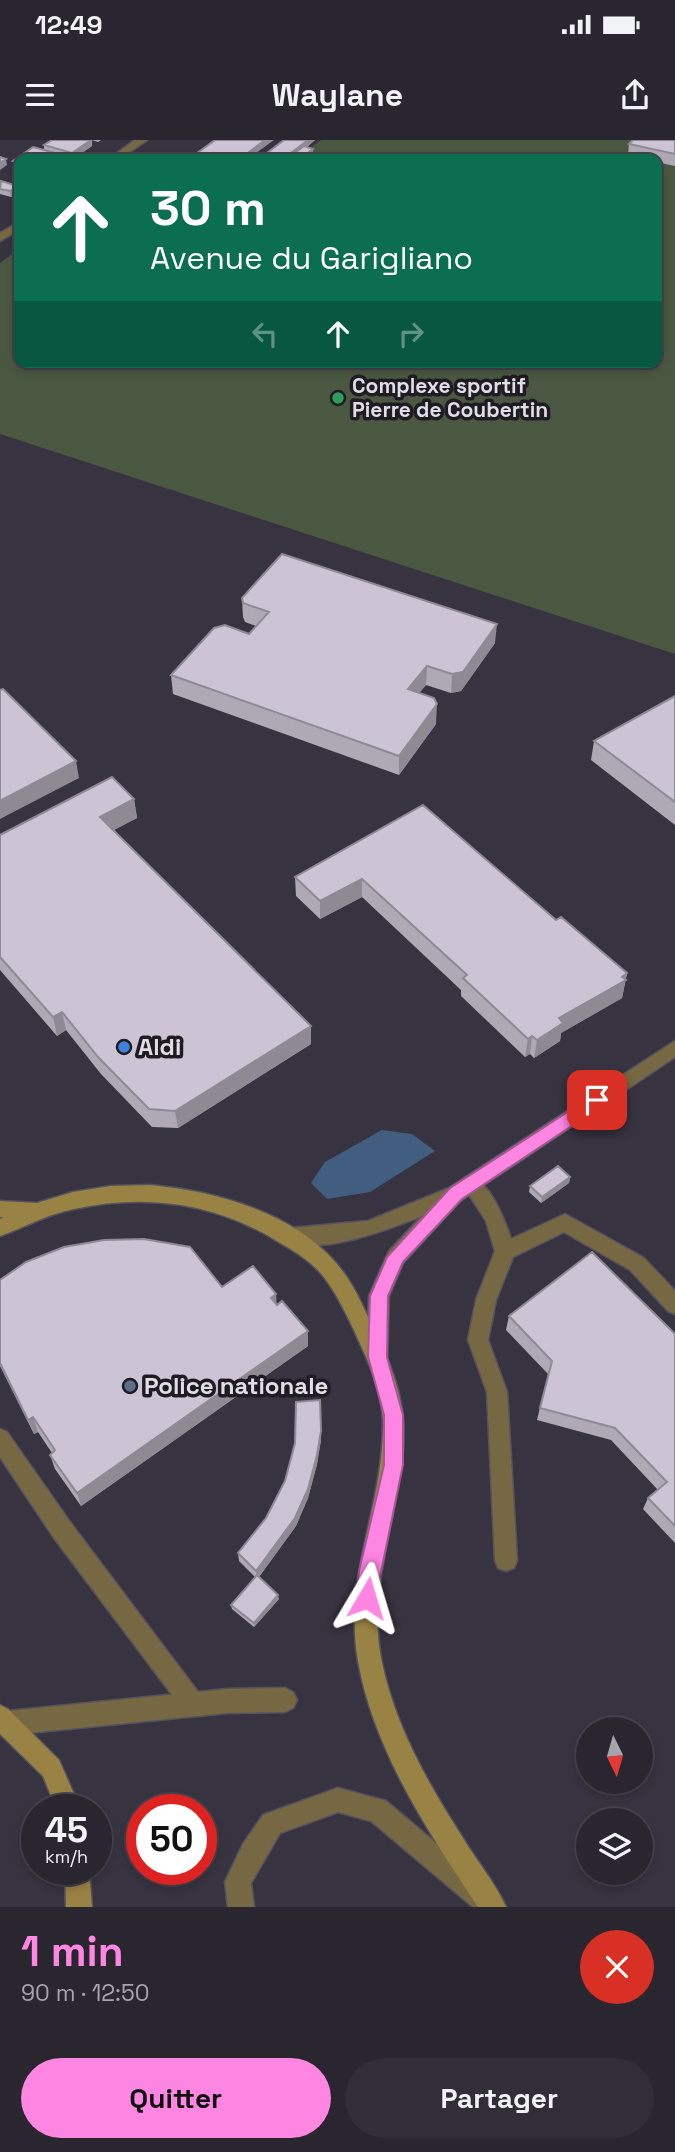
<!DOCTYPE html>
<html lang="fr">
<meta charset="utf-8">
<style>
body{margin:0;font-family:"Space Grotesk",sans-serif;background:#312e38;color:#f1f3f6;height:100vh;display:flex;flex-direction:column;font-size:26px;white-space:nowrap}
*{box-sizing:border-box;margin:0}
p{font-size:23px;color:#a5a5ab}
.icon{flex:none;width:38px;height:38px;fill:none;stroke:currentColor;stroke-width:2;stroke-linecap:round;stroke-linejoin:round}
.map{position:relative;height:1767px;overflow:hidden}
.sheet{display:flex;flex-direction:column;background:#292630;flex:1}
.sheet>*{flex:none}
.guide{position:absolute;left:14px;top:14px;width:648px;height:214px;border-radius:14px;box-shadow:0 4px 10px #0003,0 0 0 2px #45434c;background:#0b6e4f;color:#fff;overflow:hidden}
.needle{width:46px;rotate:175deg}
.controls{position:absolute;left:576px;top:1577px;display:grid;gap:14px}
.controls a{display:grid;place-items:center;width:77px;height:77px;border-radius:50%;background:#292630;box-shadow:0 4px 10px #0003,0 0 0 2px #45434c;font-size:35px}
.speed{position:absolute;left:21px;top:1654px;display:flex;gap:14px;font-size:35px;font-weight:700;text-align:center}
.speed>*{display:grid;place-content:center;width:91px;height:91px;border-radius:50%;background:#292630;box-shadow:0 4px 10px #0003,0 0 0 2px #45434c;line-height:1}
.speed small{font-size:18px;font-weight:400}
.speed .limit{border:10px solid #d22;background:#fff;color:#111}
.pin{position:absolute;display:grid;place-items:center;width:60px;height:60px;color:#fff;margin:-30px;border-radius:14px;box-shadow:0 4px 10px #0006}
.me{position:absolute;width:77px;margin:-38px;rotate:7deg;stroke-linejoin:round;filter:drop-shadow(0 0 5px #0008)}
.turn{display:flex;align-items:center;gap:24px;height:147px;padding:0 21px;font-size:32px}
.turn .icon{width:91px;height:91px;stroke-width:2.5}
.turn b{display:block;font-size:49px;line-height:60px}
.lanes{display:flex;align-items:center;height:66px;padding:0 21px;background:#0003;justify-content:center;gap:35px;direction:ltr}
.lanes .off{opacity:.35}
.round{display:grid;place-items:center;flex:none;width:74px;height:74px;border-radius:37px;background:#312e38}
.summary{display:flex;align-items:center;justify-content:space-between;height:119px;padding:0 21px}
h1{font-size:42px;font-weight:700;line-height:52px;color:#fd86e2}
.button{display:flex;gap:14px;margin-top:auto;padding:14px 21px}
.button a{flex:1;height:80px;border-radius:42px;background:#fd86e2;color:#111;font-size:28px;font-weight:700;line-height:80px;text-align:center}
.button a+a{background:#312e38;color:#f1f3f6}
.status{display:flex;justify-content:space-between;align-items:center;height:49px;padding:0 35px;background:#292630;direction:ltr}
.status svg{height:19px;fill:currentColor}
header{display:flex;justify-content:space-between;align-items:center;height:91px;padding:0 21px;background:#292630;font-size:32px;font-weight:700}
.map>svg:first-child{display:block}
.green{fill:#4b5841}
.water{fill:#415e81}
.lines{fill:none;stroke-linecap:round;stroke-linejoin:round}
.service-casing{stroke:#55525e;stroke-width:3}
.pedestrian-casing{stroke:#55525e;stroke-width:3}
.minor-casing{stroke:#55525e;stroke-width:3}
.tertiary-casing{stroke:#55525e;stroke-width:3}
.secondary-casing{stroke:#55525e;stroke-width:3}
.service{fill:#766842;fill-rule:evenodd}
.pedestrian{fill:#766842;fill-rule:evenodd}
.minor{fill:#766842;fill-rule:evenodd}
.tertiary{fill:#766842;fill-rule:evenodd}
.secondary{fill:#998344;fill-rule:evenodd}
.wall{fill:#afa9b6}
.shaded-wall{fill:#8f8994}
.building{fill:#ccc4d4;stroke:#8f8994;stroke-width:2}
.route{fill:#fd86e2;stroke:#a45793;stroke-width:2}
.leisure-dot{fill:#2e9e5b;stroke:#1e1c22;stroke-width:2.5}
.shop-dot{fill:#3f7fe0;stroke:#1e1c22;stroke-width:2.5}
.service-dot{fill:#5c6f8a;stroke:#1e1c22;stroke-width:2.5}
.labels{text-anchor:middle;stroke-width:7;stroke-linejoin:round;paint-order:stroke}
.far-poi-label{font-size:21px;font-weight:bold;fill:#dfdde5;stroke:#1e1c22;text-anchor:start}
.poi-label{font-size:24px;font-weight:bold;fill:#dfdde5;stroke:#1e1c22;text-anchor:start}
</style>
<div class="status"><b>12:49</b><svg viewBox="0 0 49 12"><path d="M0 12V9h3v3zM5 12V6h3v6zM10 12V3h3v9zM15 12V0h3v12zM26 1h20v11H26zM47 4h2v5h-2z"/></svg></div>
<header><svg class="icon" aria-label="menu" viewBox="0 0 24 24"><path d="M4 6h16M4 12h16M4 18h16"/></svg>Waylane<svg class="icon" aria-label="share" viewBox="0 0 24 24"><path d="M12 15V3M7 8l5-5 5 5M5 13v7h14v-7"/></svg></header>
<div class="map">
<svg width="675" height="1767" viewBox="0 0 675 1767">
<rect width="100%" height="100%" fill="#373340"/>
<path class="green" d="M 321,0 L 675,0 L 675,514 L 0,294 L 0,123 L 19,109 L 19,222 L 656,222 L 656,19 L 296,19 Z"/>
<path class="water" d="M 382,990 L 412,994 L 435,1011 L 370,1052 L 327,1059 L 311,1043 L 325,1022 Z"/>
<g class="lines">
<g class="service-casing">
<path id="service" d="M 471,1036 C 490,1043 505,1080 511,1099 L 565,1074 L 644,1118 L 675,1151 L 675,1174 L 668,1171 L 630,1130 L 564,1092 L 513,1117 L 496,1160 L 488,1200 L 507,1252 L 517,1420 L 514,1428 L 506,1431 L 498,1428 L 495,1420 L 487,1252 L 468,1200 L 476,1160 L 495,1111 L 486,1081 L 462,1044 L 464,1038 Z
M 285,1548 L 293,1552 L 297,1560 L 293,1568 L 285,1572 L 227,1573 L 8,1595 L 0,1591 L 0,1575 L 8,1571 L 227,1549 Z
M 338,1648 L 386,1661 L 501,1758 L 505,1767 L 473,1767 L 371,1681 L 338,1672 L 280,1693 L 251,1743 L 254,1767 L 228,1767 L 225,1742 L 243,1704 L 263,1675 Z"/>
</g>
<g class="pedestrian-casing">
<path id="pedestrian" d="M 0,1289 L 7,1292 L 70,1382 L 201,1556 L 205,1564 L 201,1572 L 193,1576 L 185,1572 L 54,1398 L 0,1317 Z"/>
</g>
<g class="minor-casing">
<path id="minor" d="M 675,901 L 675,917 L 460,1061 L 403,1123 L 389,1156 L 387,1217 L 384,1224 L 377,1226 L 370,1224 L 367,1217 L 369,1156 L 389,1111 L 422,1076 C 384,1091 320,1116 279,1101 L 276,1095 L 279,1089 L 368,1081 L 449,1048 Z"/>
</g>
<g class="tertiary-casing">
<path id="tertiary" d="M 135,0 L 147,0 L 120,19 L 109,19 Z
M 19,82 L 19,90 L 0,101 L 0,93 Z"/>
</g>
<g class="secondary-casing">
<path id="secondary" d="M 150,1045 C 215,1051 292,1072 336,1123 C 354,1143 364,1169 375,1192 C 394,1230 407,1267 403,1309 C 397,1382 366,1449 382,1523 C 395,1585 427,1642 461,1695 C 475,1719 495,1742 506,1767 L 478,1767 C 429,1693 374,1611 358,1521 C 343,1435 384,1366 383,1281 C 382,1247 366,1217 352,1186 C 344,1169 335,1151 323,1136 C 311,1121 294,1111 277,1101 C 216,1063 145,1053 74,1069 C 48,1074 25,1087 0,1096 L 0,1079 L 4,1077 L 0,1077 L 0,1061 L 37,1063 L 73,1052 L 111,1046 Z
M 0,1565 L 8,1569 L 59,1620 L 81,1670 L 57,1670 L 43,1636 L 0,1594 Z
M 65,1729 L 89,1729 L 92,1767 L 66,1767 Z"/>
</g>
<use href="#service" class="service"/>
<use href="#pedestrian" class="pedestrian"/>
<use href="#minor" class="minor"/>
<use href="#tertiary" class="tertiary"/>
<use href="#secondary" class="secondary"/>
</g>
<path class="wall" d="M 52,0 L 101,0 L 98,2 L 92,0 L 92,6 L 73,19 L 66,17 L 66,19 L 19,19 L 19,28 L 14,27 L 13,21 L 44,10 L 44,5 Z
M 284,0 L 315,0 L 307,7 L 313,9 L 313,15 L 308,19 L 292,19 Z
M 675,0 L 675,26 L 656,22 L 656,19 L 646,19 L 628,15 L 629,4 Z
M 0,42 L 19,52 L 11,57 L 0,54 Z
M 242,458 L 495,503 L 461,551 L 451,553 L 426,545 L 419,553 L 436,584 L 399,635 L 173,554 L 171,535 L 249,494 L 256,486 L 245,482 L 243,477 Z
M 675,556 L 675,685 L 591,620 L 594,601 Z
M 134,659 L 137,678 L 113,690 L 311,886 L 311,904 L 178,988 L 152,987 L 101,934 L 66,890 L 57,896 L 0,830 L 0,695 Z
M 423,665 L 556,780 L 627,833 L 622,858 L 561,893 L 560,901 L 534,918 L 530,914 L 525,917 L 461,856 L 461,850 L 362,757 L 320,779 L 296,756 L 295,737 Z
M 570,1037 L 569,1043 L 541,1063 L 529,1052 L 530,1046 Z
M 0,1140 L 222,1147 L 277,1164 L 308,1206 L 81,1366 L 55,1329 L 50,1315 L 52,1313 L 38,1292 L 34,1294 L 0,1226 Z
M 509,1176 L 675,1194 L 675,1403 L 643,1369 L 648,1358 L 658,1350 L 611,1300 L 537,1280 L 548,1234 L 506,1190 Z
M 321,1300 L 317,1324 L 308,1358 L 296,1386 L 259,1437 L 279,1459 L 254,1487 L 232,1469 L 231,1465 L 255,1437 L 239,1421 L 238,1413 L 266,1378 Z"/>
<path class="shaded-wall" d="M 91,0 L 92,6 L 73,19 L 72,13 Z
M 265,0 L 274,0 L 248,19 L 240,19 Z
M 308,0 L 315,0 L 295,16 L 292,15 L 292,18 L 291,19 L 283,19 Z
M 313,9 L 313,15 L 308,19 L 302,19 L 302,17 Z
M 6,19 L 7,25 L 0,30 L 0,23 Z
M 18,46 L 19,52 L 11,57 L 10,51 Z
M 497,484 L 495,503 L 461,551 L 451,553 L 452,534 Z
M 427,526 L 426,545 L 407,568 L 408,549 Z
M 437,564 L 436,584 L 399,635 L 399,616 Z
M 76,621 L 79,638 L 0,679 L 0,661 Z
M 134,659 L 137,678 L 103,696 L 100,677 Z
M 362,739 L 362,757 L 320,779 L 320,761 Z
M 627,833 L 622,858 L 561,893 L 560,901 L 534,918 L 537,900 L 559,878 Z
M 62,872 L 66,890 L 57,896 L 53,877 Z
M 311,886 L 311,904 L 178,988 L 175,971 Z
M 532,896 L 530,914 L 525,917 L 528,899 Z
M 570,1037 L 569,1043 L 541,1063 L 542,1057 Z
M 276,1154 L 277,1170 L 271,1158 Z
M 308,1191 L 308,1206 L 81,1366 L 77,1353 Z
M 33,1277 L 38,1292 L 34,1294 L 28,1280 Z
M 321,1291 L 321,1300 L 317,1324 L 308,1358 L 296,1386 L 257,1439 L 256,1431 Z
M 278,1455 L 279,1459 L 254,1487 L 254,1483 Z"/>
<path class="building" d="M 52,0 L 91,0 L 72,13 L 44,5 Z
M 215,0 L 265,0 L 240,19 L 189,19 Z
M 284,0 L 308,0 L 283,19 L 259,19 Z
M 633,0 L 675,0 L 675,14 L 629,4 Z
M 304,6 L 313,9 L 302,17 L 292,15 Z
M 33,7 L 66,16 L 62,19 L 19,19 L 19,22 L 13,21 Z
M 0,17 L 6,19 L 0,23 Z
M 1,41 L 18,46 L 10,51 L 0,49 Z
M 282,414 L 497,484 L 463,532 L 452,534 L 427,526 L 408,549 L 434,558 L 437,564 L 399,616 L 171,535 L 214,488 L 225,485 L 249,494 L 269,472 L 243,463 L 242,458 Z
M 3,549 L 76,621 L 0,661 L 0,550 Z
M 675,556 L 675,662 L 594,601 Z
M 112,637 L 134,659 L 100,677 L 311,886 L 175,971 L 149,969 L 98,917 L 62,872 L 53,877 L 0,817 L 0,695 Z
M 423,665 L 556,780 L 561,777 L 627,833 L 622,837 L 626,840 L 559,878 L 563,883 L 537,900 L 532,896 L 528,899 L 463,838 L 467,835 L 362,739 L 320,761 L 295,737 Z
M 558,1026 L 570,1037 L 542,1057 L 530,1046 Z
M 144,1099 L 190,1107 L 222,1147 L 253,1126 L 276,1154 L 271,1158 L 277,1165 L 282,1161 L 308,1191 L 77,1353 L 50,1315 L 55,1310 L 33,1277 L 28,1280 L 0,1223 L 0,1140 L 26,1122 L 64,1107 L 104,1100 Z
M 592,1112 L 675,1194 L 675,1386 L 648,1358 L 667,1342 L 615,1288 L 540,1268 L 552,1221 L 509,1176 Z
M 320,1260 L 321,1291 L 317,1315 L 308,1349 L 295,1378 L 256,1431 L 238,1413 L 266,1378 L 285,1341 L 295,1303 L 296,1262 Z
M 257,1435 L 278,1455 L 254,1483 L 231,1465 Z"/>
<path class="route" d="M 597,953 L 605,960 L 603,965 L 462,1059 L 403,1122 L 388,1156 L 387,1217 L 403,1275 L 403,1325 L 374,1466 L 367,1469 L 359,1466 L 356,1458 L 359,1431 L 384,1325 L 384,1275 L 368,1217 L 370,1156 L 387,1117 L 450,1048 Z"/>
<circle class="leisure-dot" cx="338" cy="258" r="7"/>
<circle class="shop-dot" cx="124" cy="907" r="7"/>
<circle class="service-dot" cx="130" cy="1246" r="7"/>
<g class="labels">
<g class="far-poi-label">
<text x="352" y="253">Complexe sportif<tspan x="352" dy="24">Pierre de Coubertin</tspan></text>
</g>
<g class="poi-label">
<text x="138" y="915">Aldi</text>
<text x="144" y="1254">Police nationale</text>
</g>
</g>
</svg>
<div class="controls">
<a><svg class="needle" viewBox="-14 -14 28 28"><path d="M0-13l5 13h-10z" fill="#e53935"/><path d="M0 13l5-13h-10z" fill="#a5a5ab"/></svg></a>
<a><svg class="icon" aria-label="layers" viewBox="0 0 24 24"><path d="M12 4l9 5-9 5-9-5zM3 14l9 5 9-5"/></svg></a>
</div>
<div class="speed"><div>45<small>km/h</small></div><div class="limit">50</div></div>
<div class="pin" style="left:597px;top:960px;background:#d93025"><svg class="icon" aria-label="arrive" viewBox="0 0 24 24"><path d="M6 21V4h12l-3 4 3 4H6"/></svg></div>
<svg class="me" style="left:367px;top:1458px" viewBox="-20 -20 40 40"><path d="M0-17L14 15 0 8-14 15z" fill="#fd86e2" stroke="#fff" stroke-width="4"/></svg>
<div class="guide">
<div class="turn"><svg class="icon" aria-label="ahead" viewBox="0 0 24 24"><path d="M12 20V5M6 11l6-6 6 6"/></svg><div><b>30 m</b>Avenue du Garigliano</div></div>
<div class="lanes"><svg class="icon off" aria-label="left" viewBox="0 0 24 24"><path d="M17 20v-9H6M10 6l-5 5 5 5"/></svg><svg class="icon" aria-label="ahead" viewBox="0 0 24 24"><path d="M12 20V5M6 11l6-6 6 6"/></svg><svg class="icon off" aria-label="right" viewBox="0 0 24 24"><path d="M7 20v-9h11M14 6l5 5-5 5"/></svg></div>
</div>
</div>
<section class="sheet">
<div class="summary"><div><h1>1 min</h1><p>90 m · 12:50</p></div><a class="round" style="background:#d93025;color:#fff"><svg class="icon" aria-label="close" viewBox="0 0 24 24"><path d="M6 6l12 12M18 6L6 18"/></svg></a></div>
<div class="button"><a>Quitter</a><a>Partager</a></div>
</section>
